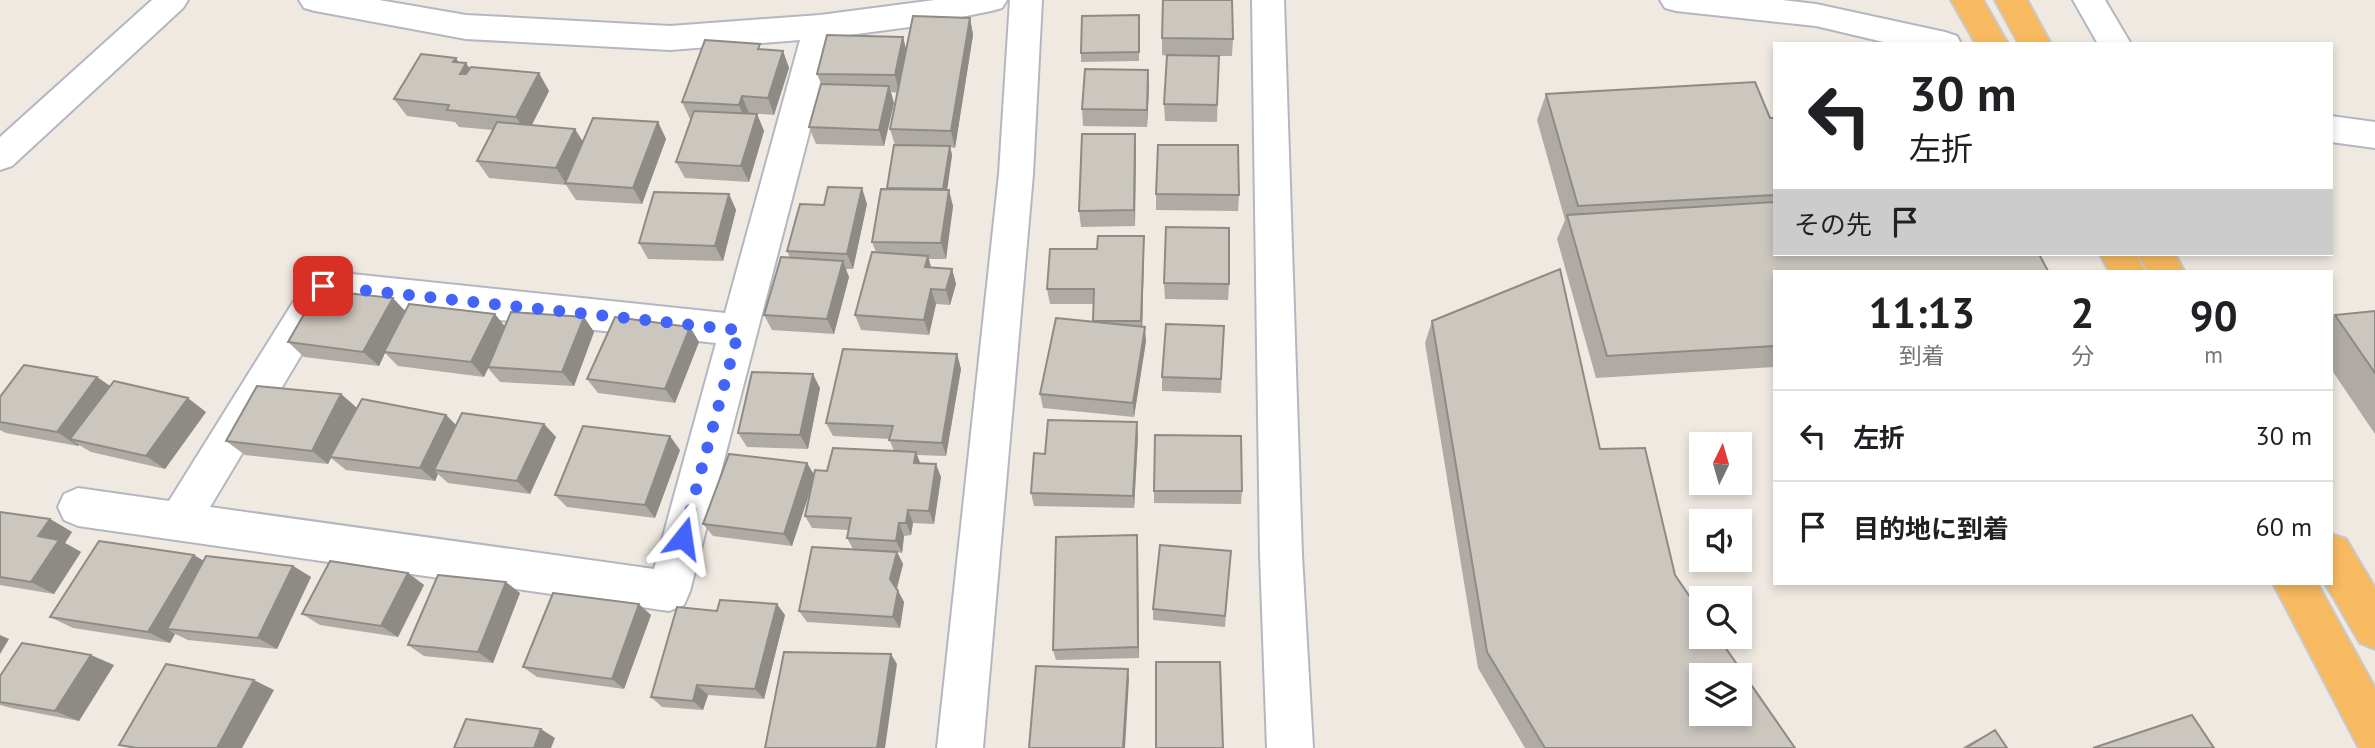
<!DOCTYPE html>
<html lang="ja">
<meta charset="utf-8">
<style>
body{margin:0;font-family:"PT Sans","Noto Sans JP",sans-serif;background:#f6f6f6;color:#202124;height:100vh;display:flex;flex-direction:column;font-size:26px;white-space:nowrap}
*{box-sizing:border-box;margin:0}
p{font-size:23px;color:#757577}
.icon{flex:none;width:38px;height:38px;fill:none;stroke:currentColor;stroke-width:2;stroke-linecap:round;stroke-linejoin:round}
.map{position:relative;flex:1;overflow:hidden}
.drawer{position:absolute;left:1773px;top:270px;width:560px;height:315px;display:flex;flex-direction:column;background:#fff;border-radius:0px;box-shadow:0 4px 10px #0003}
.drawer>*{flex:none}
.hud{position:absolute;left:1773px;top:42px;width:560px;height:214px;border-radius:0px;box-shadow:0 4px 10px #0003;background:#fff;color:#202124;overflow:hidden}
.needle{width:46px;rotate:5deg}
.tools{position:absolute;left:1689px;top:432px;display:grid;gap:14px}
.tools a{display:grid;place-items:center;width:63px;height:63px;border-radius:0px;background:#fff;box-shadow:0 4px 10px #0003;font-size:35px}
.pin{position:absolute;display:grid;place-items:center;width:60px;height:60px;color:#fff;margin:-30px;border-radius:14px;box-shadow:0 4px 10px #0006}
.me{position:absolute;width:77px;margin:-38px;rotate:15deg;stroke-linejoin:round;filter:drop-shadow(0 0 5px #0008)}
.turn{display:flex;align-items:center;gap:24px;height:147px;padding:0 21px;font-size:32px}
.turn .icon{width:91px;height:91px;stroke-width:2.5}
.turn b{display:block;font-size:49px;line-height:60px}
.then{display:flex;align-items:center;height:66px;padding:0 21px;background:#0003;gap:14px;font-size:26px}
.eta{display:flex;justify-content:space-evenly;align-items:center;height:119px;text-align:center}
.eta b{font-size:42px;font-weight:700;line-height:49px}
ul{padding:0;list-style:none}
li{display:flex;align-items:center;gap:21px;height:91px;padding:0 21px;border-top:2px solid #e0e0e0}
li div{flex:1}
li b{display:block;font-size:26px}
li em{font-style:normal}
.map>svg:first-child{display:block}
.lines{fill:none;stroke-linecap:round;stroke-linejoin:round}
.minor-casing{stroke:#b4b7c1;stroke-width:4}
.tertiary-casing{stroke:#b4b7c1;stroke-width:4}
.trunk-casing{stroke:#c9c9c9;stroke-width:4}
.minor{fill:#fff;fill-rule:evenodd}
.tertiary{fill:#fff;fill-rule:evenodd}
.trunk{fill:#f8ba60;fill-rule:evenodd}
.wall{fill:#afaba4}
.shaded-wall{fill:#8e8b86}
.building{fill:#cbc7bf;stroke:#8e8b86;stroke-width:2;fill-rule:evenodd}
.route{stroke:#4264fb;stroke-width:12;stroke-dasharray:0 21.6}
</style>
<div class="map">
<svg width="2375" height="748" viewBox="0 0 2375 748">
<rect width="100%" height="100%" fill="#efe9e1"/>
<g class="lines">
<g class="minor-casing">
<path id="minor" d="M 152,0 L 188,0 L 183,8 L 12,166 L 0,170 L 0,137 Z
M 299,0 L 379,0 L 466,15 L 670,26 L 820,15 L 935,0 L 1007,0 L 1002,8 L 991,11 L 917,26 L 834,37 L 690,591 L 684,605 L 669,611 L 78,526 L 64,520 L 58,507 L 64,494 L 78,488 L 169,501 L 310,275 L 323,271 L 725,313 L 800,40 L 670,50 L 466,39 L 315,11 L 304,8 ZM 333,302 L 716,343 L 654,569 L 210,507 Z
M 1010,0 L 1042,0 L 1033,174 L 983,748 L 937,748 L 999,174 Z
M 1252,0 L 1284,0 L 1302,555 L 1313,748 L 1267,748 L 1260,555 Z
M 1660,0 L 1782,0 L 1816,4 L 1945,32 L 1957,36 L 1961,44 L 1892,44 L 1816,26 L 1676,11 L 1665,8 Z
M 2073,0 L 2105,0 L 2131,44 L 2098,44 Z"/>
</g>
<g class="tertiary-casing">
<path id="tertiary" d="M 2331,116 L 2375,122 L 2375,148 L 2331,142 Z"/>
</g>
<g class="trunk-casing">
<path id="trunk" d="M 1951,0 L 1983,0 L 2008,44 L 1976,44 Z
M 1995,0 L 2027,0 L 2051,44 L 2019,44 Z
M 2100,254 L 2136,254 L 2145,271 L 2109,271 Z
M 2138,254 L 2175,254 L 2184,271 L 2147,271 Z
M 2331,534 L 2346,539 L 2375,588 L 2375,649 L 2360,643 L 2325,583 L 2331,583 Z
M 2273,583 L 2317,583 L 2375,688 L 2375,748 L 2359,748 Z"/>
</g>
<use href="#minor" class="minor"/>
<use href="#tertiary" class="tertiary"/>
<use href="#trunk" class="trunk"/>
</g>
<path class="wall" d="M 1139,15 L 1139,61 L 1081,62 L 1081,53 Z
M 970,18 L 973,35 L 955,148 L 950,147 L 952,155 L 947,190 L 953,206 L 946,259 L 929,259 L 931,267 L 952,269 L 956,284 L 950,305 L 936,304 L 929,335 L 861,330 L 855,315 L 876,252 L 872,242 L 887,189 L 895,145 L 890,129 L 898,93 L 891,92 L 894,103 L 884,146 L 816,144 L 809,127 L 821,84 L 817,74 L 903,37 L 906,49 Z
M 1162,38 L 1233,39 L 1232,56 L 1212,56 L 1219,56 L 1217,122 L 1165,121 L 1164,104 L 1167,56 L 1162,55 Z
M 762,49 L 783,51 L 789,68 L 774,115 L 749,113 L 749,114 L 757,114 L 764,131 L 749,182 L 685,178 L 676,162 L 691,119 L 690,119 L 682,102 Z
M 459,62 L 470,68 L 539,73 L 549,91 L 532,125 L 583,142 L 658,122 L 666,139 L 642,204 L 576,200 L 566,185 L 489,178 L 477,161 L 493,130 L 459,127 L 455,122 L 407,116 L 394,99 Z
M 1148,70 L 1149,87 L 1147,127 L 1083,126 L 1082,109 Z
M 1546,94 L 1774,118 L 1774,367 L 1596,378 L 1557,239 L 1565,220 L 1537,120 Z
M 1135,134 L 1135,226 L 1081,227 L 1079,211 Z
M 729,194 L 736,210 L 723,261 L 648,259 L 639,243 Z
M 1156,194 L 1239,195 L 1238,211 L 1156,210 Z
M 867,204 L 853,269 L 845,269 L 849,277 L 834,334 L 772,330 L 764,315 L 790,258 L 787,251 L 824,205 Z
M 1144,236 L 1144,252 L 1142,326 L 1146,341 L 1134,417 L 1043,408 L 1040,394 L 1093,322 L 1094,304 L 1050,304 L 1047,289 L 1097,249 Z
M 1164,283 L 1229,284 L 1228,300 L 1165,299 Z
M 2375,311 L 2375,434 L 2331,369 L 2331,318 L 2335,315 Z
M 405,312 L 505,326 L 584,317 L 594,332 L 574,386 L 500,382 L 488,368 L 484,377 L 398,366 L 385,353 L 379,366 L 304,357 L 288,342 Z
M 1432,321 L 1600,449 L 1675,575 L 1795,748 L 1525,748 L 1478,668 L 1425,343 Z
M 1224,326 L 1221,393 L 1162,391 L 1162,377 Z
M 690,327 L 699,342 L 675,403 L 598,393 L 587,379 Z
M 957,354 L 961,369 L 946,456 L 917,455 L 920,464 L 941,477 L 934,524 L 913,523 L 911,535 L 904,536 L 902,553 L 897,552 L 903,564 L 897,589 L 904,602 L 900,628 L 807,622 L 799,611 L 853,549 L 847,538 L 849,530 L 812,528 L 805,516 L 811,488 L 792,546 L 713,536 L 703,524 L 814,475 L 894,451 L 889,439 L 833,436 L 826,423 Z
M 97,377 L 110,386 L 206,412 L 165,469 L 91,452 L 79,445 L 78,446 L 6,433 L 0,430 L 0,397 Z
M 820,388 L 808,449 L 747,447 L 738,433 Z
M 341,394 L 357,408 L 446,415 L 456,425 L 544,424 L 556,437 L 530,494 L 448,483 L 438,474 L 435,481 L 346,470 L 331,458 L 328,464 L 245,455 L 226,441 Z
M 1138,436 L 1134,508 L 1034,506 L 1031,493 L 1045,454 Z
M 680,450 L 655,518 L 567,507 L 555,495 Z
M 1154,491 L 1242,491 L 1241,504 L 1154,503 Z
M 0,512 L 50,519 L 72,532 L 65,543 L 81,552 L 54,594 L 0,585 Z
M 1137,535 L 1139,658 L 1056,660 L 1053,650 Z
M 1231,551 L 1225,627 L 1153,620 L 1153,609 Z
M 194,555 L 203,561 L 293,566 L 311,577 L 277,649 L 188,640 L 175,634 L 170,643 L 73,628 L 50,617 Z
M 408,573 L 424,585 L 398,637 L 320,625 L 302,614 Z
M 520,593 L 493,663 L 424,656 L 408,645 Z
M 717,611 L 785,615 L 764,699 L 708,695 L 703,710 L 662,707 L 651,697 Z
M 651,615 L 624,689 L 537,677 L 523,667 Z
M 114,665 L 79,721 L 11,708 L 0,705 L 0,676 Z
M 1995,730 L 2007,748 L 1962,748 L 1972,742 Z"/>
<path class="shaded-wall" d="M 970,18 L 973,35 L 955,148 L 951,131 Z
M 903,37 L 907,54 L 899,93 L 895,75 Z
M 783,51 L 789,68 L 774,115 L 768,98 Z
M 456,58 L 463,69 L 466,63 L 478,80 L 472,91 L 453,62 Z
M 1148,70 L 1149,87 L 1147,127 L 1147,110 Z
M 539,73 L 549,91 L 527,134 L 516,117 Z
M 889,86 L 894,103 L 884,146 L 879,130 Z
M 742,96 L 749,113 L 746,122 L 739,105 Z
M 757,114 L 764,131 L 749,182 L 741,166 Z
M 658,122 L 666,139 L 642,204 L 633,188 Z
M 575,129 L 585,145 L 567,185 L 556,168 Z
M 1135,134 L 1136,150 L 1135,226 L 1134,210 Z
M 950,146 L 952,155 L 946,198 L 943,189 Z
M 862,188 L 867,204 L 853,269 L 847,254 Z
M 949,190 L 953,206 L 946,259 L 941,243 Z
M 729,194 L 736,210 L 723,261 L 715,246 Z
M 1144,236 L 1144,252 L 1142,336 L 1141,321 Z
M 928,256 L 932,272 L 925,267 Z
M 843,261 L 849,277 L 834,334 L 827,319 Z
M 952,269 L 956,284 L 950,305 L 946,290 Z
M 931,289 L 936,304 L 929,335 L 924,320 Z
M 393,298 L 407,313 L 384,352 L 385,353 L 379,366 L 363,352 Z
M 495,314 L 507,329 L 484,377 L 471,362 Z
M 584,317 L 594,332 L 574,386 L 562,372 Z
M 690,327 L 699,342 L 675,403 L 665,389 Z
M 1145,327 L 1146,341 L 1134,417 L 1133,403 Z
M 957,354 L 961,369 L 946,456 L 942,443 Z
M 813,374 L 820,388 L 808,449 L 800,435 Z
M 97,377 L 117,391 L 70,439 L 79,445 L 78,446 L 57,432 Z
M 341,394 L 357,408 L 330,457 L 331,458 L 328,464 L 312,451 Z
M 188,398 L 206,412 L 165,469 L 146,456 Z
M 446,415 L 460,429 L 434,470 L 438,474 L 435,481 L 420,468 Z
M 1137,422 L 1138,436 L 1134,508 L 1133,496 Z
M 544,424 L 556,437 L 530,494 L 517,481 Z
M 670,436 L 680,450 L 655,518 L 645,505 Z
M 916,452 L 921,465 L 914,463 Z
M 807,463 L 815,476 L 792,546 L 784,534 Z
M 936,464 L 941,477 L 934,524 L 929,511 Z
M 908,510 L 913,523 L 911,535 L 906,523 Z
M 50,519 L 72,532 L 65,543 L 81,552 L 54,594 L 31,582 L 38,536 Z
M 899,523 L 904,536 L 902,553 L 896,541 Z
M 1137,535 L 1138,547 L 1139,658 L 1138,647 Z
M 897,552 L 903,564 L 896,591 L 890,579 Z
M 194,555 L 214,567 L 167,629 L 175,634 L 170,643 L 148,632 Z
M 293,566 L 311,577 L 277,649 L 258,638 Z
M 408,573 L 424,585 L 398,637 L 381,626 Z
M 506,582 L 520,593 L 493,663 L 478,652 Z
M 898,591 L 904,602 L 900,628 L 893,617 Z
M 639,604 L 651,615 L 624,689 L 612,679 Z
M 777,604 L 785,615 L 764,699 L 755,689 Z
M 0,635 L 9,639 L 0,654 Z
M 891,654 L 897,664 L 885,748 L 877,748 Z
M 91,655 L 114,665 L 79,721 L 55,711 Z
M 1128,669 L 1129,679 L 1125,748 L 1123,748 Z
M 254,680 L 274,690 L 242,748 L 217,748 Z
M 697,685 L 708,695 L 703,710 L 693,701 Z
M 541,729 L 555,738 L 551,748 L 534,748 Z"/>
<path class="building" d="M 1163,0 L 1232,0 L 1233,39 L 1162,38 Z
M 1139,15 L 1139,52 L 1081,53 L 1082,16 Z
M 913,16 L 970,18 L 951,131 L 890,129 Z
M 827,35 L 903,37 L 895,75 L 817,74 Z
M 705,40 L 760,44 L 758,49 L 783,51 L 768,98 L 742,96 L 739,105 L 682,102 Z
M 421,54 L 456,58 L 453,62 L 466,63 L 460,74 L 466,74 L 471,67 L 539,73 L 516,117 L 447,110 L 449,105 L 394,99 Z
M 1167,55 L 1219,56 L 1217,105 L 1164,104 Z
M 1085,69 L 1148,70 L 1147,110 L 1082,109 Z
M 1755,82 L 1770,118 L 1774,118 L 1774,195 L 1578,206 L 1546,94 Z
M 821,84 L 889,86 L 879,130 L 809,127 Z
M 694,111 L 757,114 L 741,166 L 676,162 Z
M 593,118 L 658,122 L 633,188 L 565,183 Z
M 497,122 L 575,129 L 556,168 L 477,161 Z
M 1082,134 L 1135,134 L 1134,210 L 1079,211 Z
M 894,145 L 950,146 L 943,189 L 887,188 Z
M 1158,145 L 1238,145 L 1239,195 L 1156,194 Z
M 828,187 L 862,188 L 847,254 L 787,251 L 800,204 L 824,205 Z
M 881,189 L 949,190 L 941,243 L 872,242 Z
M 654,192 L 729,194 L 715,246 L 639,243 Z
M 1774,202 L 1774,254 L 2039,254 L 2048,271 L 1774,271 L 1774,346 L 1607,356 L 1567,215 Z
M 1166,227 L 1229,228 L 1229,284 L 1164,283 Z
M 1098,236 L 1144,236 L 1141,321 L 1093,321 L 1094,289 L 1047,289 L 1050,249 L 1097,249 Z
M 872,252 L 928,256 L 925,267 L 952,269 L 946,290 L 931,289 L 924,320 L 855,315 Z
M 781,257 L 843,261 L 827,319 L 764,315 Z
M 1560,269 L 1600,449 L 1645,448 L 1675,575 L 1701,613 L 1701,637 L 1718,637 L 1795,748 L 1545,748 L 1487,652 L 1432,321 ZM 1701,676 L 1740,676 L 1740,714 L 1701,714 Z
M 318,290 L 393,298 L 363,352 L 288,342 Z
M 409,304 L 495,314 L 471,362 L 384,352 Z
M 2375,311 L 2375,373 L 2335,315 Z
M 511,312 L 584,317 L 562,372 L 488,367 Z
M 615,317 L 690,327 L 665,389 L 587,379 Z
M 1056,318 L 1145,327 L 1133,403 L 1040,394 Z
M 1166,324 L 1224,326 L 1221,379 L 1162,377 Z
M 843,349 L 957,354 L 942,443 L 889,440 L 893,426 L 826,423 Z
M 24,365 L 97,377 L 57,432 L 0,422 L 0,397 Z
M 752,372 L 813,374 L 800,435 L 738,433 Z
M 114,381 L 188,398 L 146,456 L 70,439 Z
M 257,386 L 341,394 L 312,451 L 226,441 Z
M 362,399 L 446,415 L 420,468 L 330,457 Z
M 462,413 L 544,424 L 517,481 L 434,470 Z
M 1048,420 L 1137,422 L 1133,496 L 1031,493 L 1034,453 L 1045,454 Z
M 583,426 L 670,436 L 645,505 L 555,495 Z
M 1155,435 L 1241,436 L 1242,491 L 1154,491 Z
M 833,448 L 916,452 L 914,463 L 936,464 L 929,511 L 908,510 L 906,523 L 899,523 L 896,541 L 847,538 L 851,518 L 805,516 L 815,470 L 827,471 Z
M 729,454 L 807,463 L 784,534 L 703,524 Z
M 0,512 L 50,519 L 38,536 L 59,540 L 31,582 L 0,577 Z
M 1137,535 L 1138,647 L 1053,650 L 1056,537 Z
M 99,541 L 194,555 L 148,632 L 50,617 Z
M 1160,545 L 1231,551 L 1225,616 L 1153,609 Z
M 812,547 L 897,552 L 890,579 L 898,591 L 893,617 L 799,611 Z
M 206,556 L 293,566 L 258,638 L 167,629 Z
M 330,561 L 408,573 L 381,626 L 302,614 Z
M 438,575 L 506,582 L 478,652 L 408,645 Z
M 553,593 L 639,604 L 612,679 L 523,667 Z
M 720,600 L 777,604 L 755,689 L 697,685 L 693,701 L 651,697 L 677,607 L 717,611 Z
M 22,643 L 91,655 L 55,711 L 0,702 L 0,676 Z
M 784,652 L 891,654 L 877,748 L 765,748 Z
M 1156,662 L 1220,662 L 1223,748 L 1156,748 Z
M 166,664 L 254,680 L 217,748 L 137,748 L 119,745 Z
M 1036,666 L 1128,669 L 1123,748 L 1029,748 Z
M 2192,715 L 2214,748 L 2093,748 Z
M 466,719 L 541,729 L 534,748 L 454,748 Z
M 1995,730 L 2007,748 L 1966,748 Z"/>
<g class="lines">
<path class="route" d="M 323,286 L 739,330 L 683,538"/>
</g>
</svg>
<div class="tools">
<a><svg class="needle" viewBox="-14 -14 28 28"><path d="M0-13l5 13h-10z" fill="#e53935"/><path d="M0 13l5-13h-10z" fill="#757577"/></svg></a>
<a><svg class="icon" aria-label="sound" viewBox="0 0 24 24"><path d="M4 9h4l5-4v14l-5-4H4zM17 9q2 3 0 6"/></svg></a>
<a><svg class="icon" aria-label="search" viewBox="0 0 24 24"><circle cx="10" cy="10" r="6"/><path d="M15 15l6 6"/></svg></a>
<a><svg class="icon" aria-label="layers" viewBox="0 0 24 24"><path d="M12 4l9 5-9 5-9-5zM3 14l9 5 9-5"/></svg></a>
</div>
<div class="pin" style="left:323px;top:286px;background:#d93025"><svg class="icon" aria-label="arrive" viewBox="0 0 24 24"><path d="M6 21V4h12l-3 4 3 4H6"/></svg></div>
<svg class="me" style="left:683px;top:538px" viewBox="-20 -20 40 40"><path d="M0-17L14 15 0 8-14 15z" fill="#4264fb" stroke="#fff" stroke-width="4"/></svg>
<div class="hud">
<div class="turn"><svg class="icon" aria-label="left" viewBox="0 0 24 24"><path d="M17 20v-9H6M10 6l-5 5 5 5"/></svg><div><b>30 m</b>左折</div></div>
<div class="then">その先<svg class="icon" aria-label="arrive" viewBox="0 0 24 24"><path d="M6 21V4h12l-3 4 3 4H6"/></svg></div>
</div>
<section class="drawer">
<div class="eta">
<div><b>11:13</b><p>到着</p></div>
<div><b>2</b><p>分</p></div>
<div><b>90</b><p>m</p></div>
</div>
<ul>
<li><svg class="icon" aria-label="left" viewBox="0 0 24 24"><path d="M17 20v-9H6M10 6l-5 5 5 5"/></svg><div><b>左折</b></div><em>30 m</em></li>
<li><svg class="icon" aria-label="arrive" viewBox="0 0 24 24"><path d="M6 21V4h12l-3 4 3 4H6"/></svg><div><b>目的地に到着</b></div><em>60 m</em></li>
</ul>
</section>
</div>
